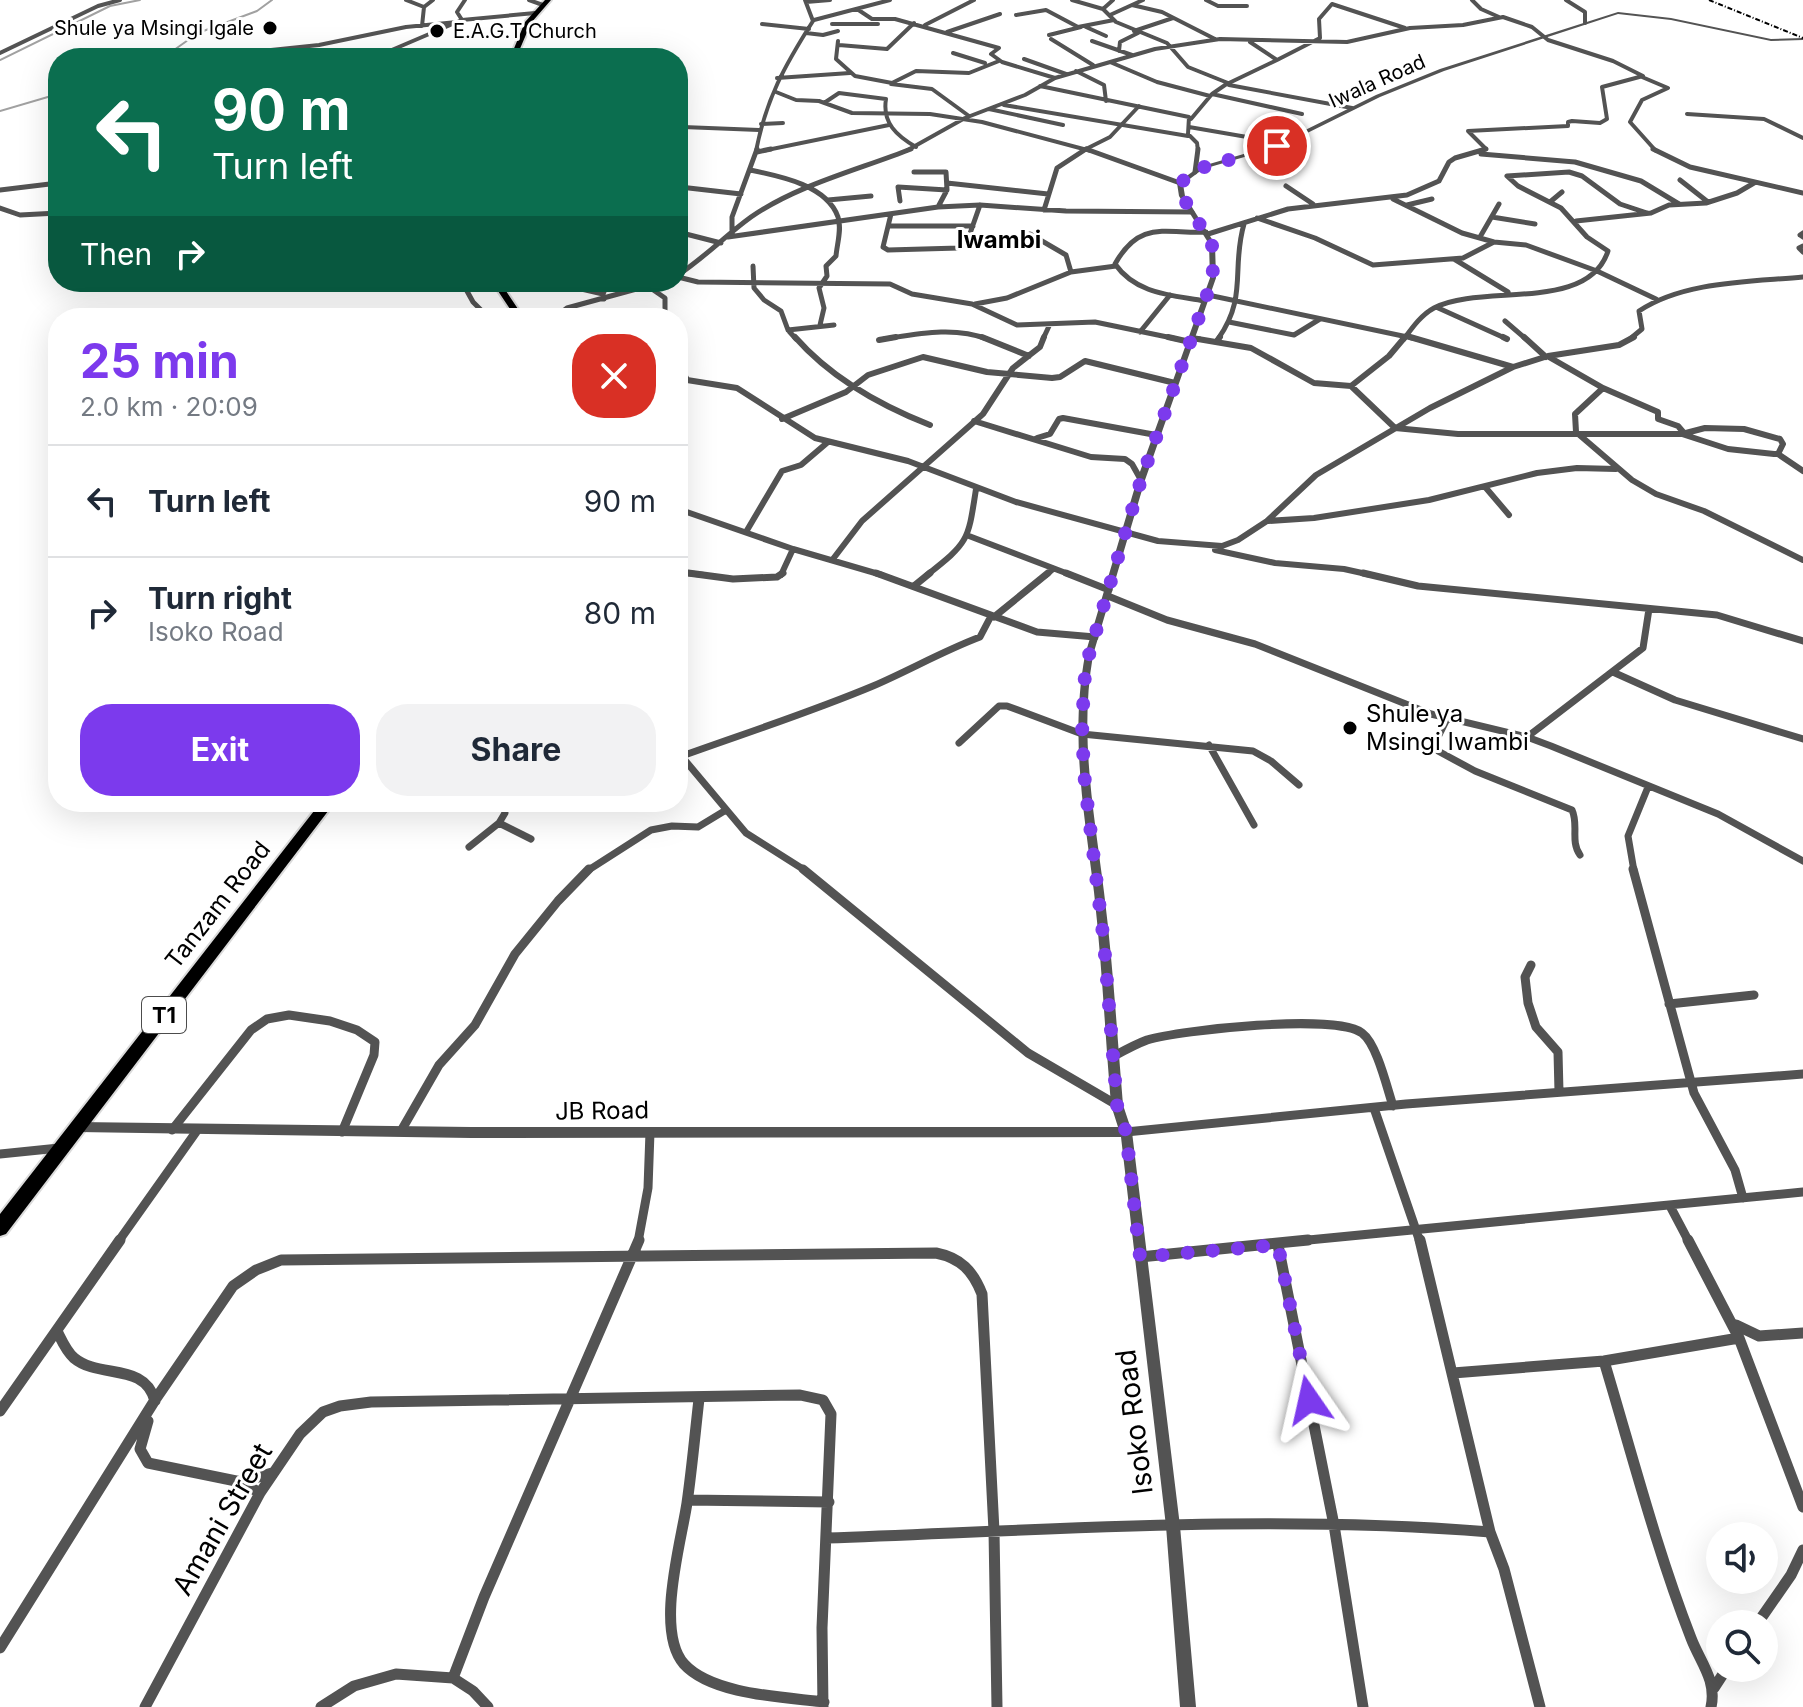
<!DOCTYPE html>
<meta charset="utf-8">
<style>
body{margin:0;font-family:Inter,sans-serif;background:#f2f2f3;color:#1f2937;height:100vh;display:flex;flex-direction:column;font-size:30px;white-space:nowrap}
*{box-sizing:border-box;margin:0}
p{font-size:26px;color:#747a83}
.icon{flex:none;width:44px;height:44px;fill:none;stroke:currentColor;stroke-width:2;stroke-linecap:round;stroke-linejoin:round}
.map{position:relative;flex:1;overflow:hidden}
.drawer{position:absolute;left:48px;top:308px;width:640px;height:504px;display:flex;flex-direction:column;background:#fff;border-radius:32px;box-shadow:0 8px 32px #0002}
.drawer>*{flex:none}
.hud{position:absolute;left:48px;top:48px;width:640px;height:244px;border-radius:32px;box-shadow:0 8px 32px #0002;background:#0b6e4f;color:#fff;overflow:hidden}
.buttons{position:absolute;left:1706px;top:1522px;display:grid;gap:16px}
.buttons a{display:grid;place-items:center;width:72px;height:72px;border-radius:50%;background:#fff;box-shadow:0 8px 32px #0002;font-size:40px}
.pin{position:absolute;display:grid;place-items:center;width:68px;height:68px;color:#fff;margin:-34px;border:4px solid #fff;border-radius:50%;box-shadow:0 2px 8px #0007}
.me{position:absolute;width:88px;margin:-44px;rotate:349deg;stroke-linejoin:round;filter:drop-shadow(0 0 6px #0008)}
.turn{display:flex;align-items:center;gap:28px;height:168px;padding:0 32px;font-size:36px}
.turn .icon{width:104px;height:104px;stroke-width:2.5}
.turn b{display:block;font-size:56px;line-height:68px}
.then{display:flex;align-items:center;height:76px;padding:0 32px;background:#0003;gap:16px;font-size:30px}
.round{display:grid;place-items:center;flex:none;width:84px;height:84px;border-radius:32px;background:#f2f2f3}
.headline{display:flex;align-items:center;justify-content:space-between;height:136px;padding:0 32px}
h1{font-size:48px;font-weight:700;line-height:60px;color:#7c3aed}
.button{display:flex;gap:16px;margin-top:auto;padding:16px 32px}
.button a{flex:1;height:92px;border-radius:32px;background:#7c3aed;color:#fff;font-size:32px;font-weight:700;line-height:92px;text-align:center}
.button a+a{background:#f2f2f3;color:#1f2937}
ul{padding:0;list-style:none}
li{display:flex;align-items:center;gap:24px;height:112px;padding:0 32px;border-top:2px solid #e0e1e3}
li div{flex:1}
li b{display:block;font-size:30px}
li em{font-style:normal}
.map>svg:first-child{display:block}
.lines{fill:none;stroke-linecap:round;stroke-linejoin:round}
.stream{stroke:#a1a1a1;stroke-width:2}
.trunk-casing{stroke:#dbdbdb;stroke-width:4}
.minor-far5{stroke:#535353;stroke-width:4}
.minor-far4{stroke:#535353;stroke-width:5}
.minor-far3{stroke:#535353;stroke-width:6}
.minor-far2{stroke:#535353;stroke-width:7}
.minor-far1{stroke:#535353;stroke-width:9}
.minor{stroke:#535353;stroke-width:11}
.tertiary{fill:#535353;fill-rule:evenodd}
.trunk{fill:#000;fill-rule:evenodd}
.rail{stroke:#000;stroke-width:2;stroke-dasharray:5 2 1 2;stroke-linecap:butt}
.route{stroke:#7c3aed;stroke-width:14;stroke-dasharray:0 25.2}
.poi-dot{fill:#000;stroke:#fff;stroke-width:3}
.labels{text-anchor:middle;stroke-width:6;stroke-linejoin:round;paint-order:stroke}
.far-poi-label{font-size:20px;fill:#000;stroke:#fff;text-anchor:end}
.far-street-label{font-size:20px;fill:#000;stroke:#fff}
.shield{fill:#fff;stroke:#4c4c4c;stroke-width:2}
.shield-label{font-size:22px;font-weight:bold;fill:#000}
.far-quarter-label{font-size:24px;font-weight:bold;fill:#000;stroke:#fff}
.poi-label{font-size:24px;fill:#000;stroke:#fff;text-anchor:start}
.street-label{font-size:24px;fill:#000;stroke:#fff}
.near-street-label{font-size:28px;fill:#000;stroke:#fff}
</style>
<div class="map">
<svg width="1803" height="1707" viewBox="0 0 1803 1707">
<rect width="100%" height="100%" fill="#fff"/>
<g class="lines">
<path class="stream" d="M 150,58 L 174,50 L 198,33 L 257,11 L 272,0
M 0,60 L 110,6 L 140,0
M 0,111 L 58,94"/>
<g class="trunk-casing">
<path id="trunk" d="M 545,0 L 551,0 L 531,23 L 516,58 L 510,58 L 525,22 Z
M 492,282 L 500,282 L 524,318 L 516,318 Z
M 321,802 L 335,802 L 6,1234 L 0,1236 L 0,1214 Z"/>
</g>
<path class="minor-far5" d="M 406,0 L 424,7
M 529,0 L 543,5
M 1072,0 L 1103,9 L 1116,22 L 1167,43 L 1188,67 L 1228,83 L 1212,94 L 1191,119
M 1206,0 L 1218,6 L 1247,6
M 1472,0 L 1481,9 L 1499,17
M 1566,0 L 1585,12 L 1585,23
M 806,2 L 830,0
M 1132,5 L 1162,12 L 1215,39
M 857,9 L 872,19 L 895,19 L 999,48 L 991,54 L 1002,62 L 1055,78
M 1103,9 L 1113,0
M 1016,15 L 1046,10 L 1078,27 L 1114,20
M 1110,15 L 1143,0
M 462,20 L 457,12 L 465,0
M 814,20 L 890,0
M 762,24 L 809,29
M 832,24 L 878,24
M 925,25 L 974,0
M 422,26 L 424,7 L 433,0
M 1086,27 L 1106,36
M 1134,31 L 1173,18
M 947,32 L 1000,14
M 806,33 L 823,35 L 838,31
M 1049,35 L 1081,27
M 1051,39 L 1093,65
M 838,41 L 836,59 L 855,76 L 892,83 L 916,71 L 969,73 L 999,61
M 1092,41 L 1132,55
M 839,45 L 887,49 L 914,23
M 1119,51 L 1120,42 L 1138,33
M 0,53 L 98,6 L 120,0
M 953,53 L 985,63
M 194,58 L 319,45 L 406,27 L 457,22
M 298,58 L 305,56 L 306,47
M 373,58 L 462,20 L 535,13
M 1024,59 L 1066,74
M 1277,60 L 1320,38 L 1319,19 L 1332,4 L 1405,28
M 1110,62 L 1157,82 L 1210,96
M 1076,71 L 1104,85 L 1106,101
M 1642,77 L 1668,88 L 1642,100 L 1630,122 L 1656,151
M 777,78 L 850,73
M 1229,83 L 1277,60 L 1250,42
M 891,84 L 932,89 L 969,116
M 1229,85 L 1352,108
M 1040,86 L 1189,117 L 1188,134 L 1197,143 L 1198,151
M 776,92 L 796,100 L 819,101 L 852,113 L 930,114 L 982,122 L 1091,151
M 1212,94 L 1302,114
M 824,103 L 839,93 L 886,99 C 882,123 897,136 916,147
M 1004,105 L 1188,136
M 989,109 L 1063,125
M 1687,114 L 1764,119 L 1803,138
M 761,124 L 783,123
M 683,127 L 759,130
M 1189,127 L 1247,137
M 756,151 C 766,99 785,65 813,21 L 805,0
M 762,151 L 889,125
M 906,151 L 965,118 L 1025,95 L 1055,78 L 1155,49 L 1220,39 L 1347,42 L 1410,28 L 1463,25 L 1503,17 L 1532,27 L 1548,40 L 1613,61 L 1643,76 L 1602,87 L 1607,119 L 1600,123 L 1572,121 L 1568,122 L 1568,126 L 1468,131 L 1486,149 L 1479,151
M 1082,151 L 1110,137 L 1139,106"/>
<path class="minor-far4" d="M 1086,149 L 1180,183
M 1653,149 L 1690,167 L 1803,193
M 757,152 L 771,149
M 1481,154 L 1575,162 L 1641,181 L 1679,204
M 750,170 C 779,176 827,185 838,217 C 842,229 837,244 836,256 L 826,266 L 827,276 L 819,288 L 824,308 L 820,325
M 914,172 L 946,172 L 947,190 L 938,207
M 1195,172 L 1198,149
M 1680,180 L 1708,202
M 947,183 L 1048,194
M 1286,186 L 1313,204
M 680,187 L 741,194
M 0,190 L 58,183
M 1393,199 L 1462,233 L 1494,242 L 1526,245 L 1597,271 L 1656,299
M 828,200 L 871,196
M 900,201 L 898,187 L 947,190
M 1550,202 L 1562,192
M 1407,205 L 1432,199
M 0,208 L 20,215 L 58,213
M 1044,210 L 1057,168 L 1086,149
M 891,214 L 883,247 L 888,250 L 959,248 L 967,242 L 980,205
M 1492,217 L 1535,224
M 1257,218 L 1315,238 L 1373,265 L 1463,258 L 1494,242
M 1576,221 L 1651,213 L 1669,205 L 1706,203 L 1737,193 L 1754,183
M 890,226 L 973,226
M 678,232 L 721,243
M 732,233 L 732,217 L 757,149
M 1803,233 L 1800,235 L 1803,237
M 1030,234 L 1066,255 L 1071,272
M 1208,234 L 1288,209 L 1407,195 L 1439,181 L 1449,162 L 1455,158 L 1486,149
M 728,237 L 938,207 L 980,205 L 1066,211 L 1192,212
M 1480,237 L 1499,204
M 1803,246 L 1799,248 L 1803,252
M 1454,259 L 1508,292
M 753,266 L 754,288 L 764,300 L 781,311 L 788,330 L 796,339
M 678,275 C 704,258 726,235 751,217 C 797,185 858,170 911,149
M 678,277 L 698,282 L 890,284 L 912,294 L 972,304 L 1017,325 L 1095,322 L 1177,339
M 462,282 L 473,302 L 489,318
M 551,282 L 603,294 L 604,299
M 649,287 L 665,298 L 665,318
M 603,294 L 608,282
M 1208,295 L 1417,339
M 1204,301 C 1171,295 1136,294 1115,264 C 1140,219 1166,234 1206,232
M 975,304 L 1007,298 L 1071,272 L 1116,266
M 1436,307 L 1507,339
M 554,318 L 567,308 L 662,282
M 1505,321 L 1526,339
M 1229,322 L 1294,335 L 1320,319
M 788,330 L 834,325
M 1140,332 L 1170,295
M 1192,338 L 1200,339
M 884,339 C 917,334 954,326 987,339
M 1043,339 L 1050,324
M 1218,339 C 1248,297 1231,268 1244,224
M 1404,339 C 1412,328 1421,315 1434,308 C 1482,283 1588,313 1608,251 L 1587,237 L 1561,208 L 1518,186 L 1507,176 L 1569,172 L 1582,176 L 1620,204 L 1647,213
M 1630,339 L 1642,329 L 1639,311 C 1684,281 1750,282 1803,277"/>
<path class="minor-far3" d="M 795,337 C 831,378 879,405 930,425
M 982,337 L 1029,356
M 1168,337 L 1190,342
M 1410,337 L 1513,367
M 1503,337 L 1507,339
M 1524,337 L 1546,357
M 1192,338 L 1251,348 L 1314,383 L 1351,386 L 1395,428 L 1458,434 L 1682,434
M 879,340 L 896,337
M 1217,341 L 1220,337
M 1549,357 L 1603,388 L 1575,414 L 1576,432 L 1632,480 L 1656,494 L 1704,511 L 1803,560
M 678,363 L 687,380 L 737,388 L 815,438 L 908,461 L 1016,502 L 1158,541 L 1222,546 L 1238,540 L 1267,521 L 1316,475 L 1430,408 L 1513,367 L 1548,356 L 1619,345 L 1634,337
M 1351,386 L 1389,356 L 1405,337
M 1603,388 L 1658,412 L 1658,419 L 1678,426 L 1684,433
M 678,403 L 684,377
M 782,419 L 846,392 L 868,375 L 923,357 L 987,372 L 1052,378 L 1060,377 L 1085,361 L 1175,383
M 974,421 L 1091,457 L 1125,459 L 1132,464 L 1141,480
M 1705,428 L 1744,429 L 1780,439 L 1783,444 L 1778,454 L 1774,454 L 1728,449 L 1682,434 Z
M 1037,438 L 1050,434 L 1059,419 L 1063,418 L 1156,435
M 1778,454 L 1803,471
M 1486,488 L 1509,515
M 678,509 L 793,549 L 882,575
M 1268,521 L 1314,518 L 1429,500 L 1537,473 L 1577,468 L 1616,469
M 746,532 L 782,471 L 801,465 L 828,442
M 969,536 L 1071,575
M 1215,550 L 1275,563 L 1344,569 L 1371,575
M 833,559 L 862,521 L 983,414 L 1013,368 L 1040,347 L 1044,337
M 678,572 L 704,575
M 781,575 L 793,549
M 927,575 C 969,542 968,541 976,489
M 1046,575 L 1053,569"/>
<path class="minor-far2" d="M 688,573 L 733,579 L 777,577 L 783,573
M 876,573 L 1037,632 L 1095,637
M 1066,573 L 1109,590
M 1363,573 L 1418,586 L 1717,615 L 1803,641
M 914,586 L 930,573
M 1108,596 L 1167,620 L 1255,644 L 1431,714 L 1527,737 L 1551,746 L 1718,814 L 1803,861
M 994,617 L 1048,573
M 1615,673 L 1675,700 L 1803,739
M 1447,719 L 1435,743 L 1438,751 L 1475,771 L 1572,810 C 1579,825 1570,841 1580,855
M 1527,737 L 1643,648 L 1649,609
M 959,743 L 999,706 L 1007,706 L 1082,734 L 1253,751 L 1271,761 L 1299,785
M 1209,745 L 1254,825
M 678,752 L 746,833 L 806,871
M 682,756 C 746,733 811,712 873,686 C 910,670 943,651 980,637 L 991,616
M 503,802 L 505,813 L 499,823 L 531,839
M 469,847 L 499,823
M 587,871 L 651,830 L 672,826 L 698,827 L 726,810
M 1634,871 L 1628,836 L 1648,787"/>
<path class="minor-far1" d="M 803,869 L 1028,1053 L 1117,1105
M 1633,869 L 1694,1093 L 1735,1170 L 1743,1198
M 1531,965 L 1525,977 L 1528,1003 L 1536,1027 L 1558,1052 L 1559,1092
M 1669,1004 L 1754,995
M 1114,1056 C 1125,1050 1136,1044 1147,1040 C 1181,1030 1335,1013 1362,1033 C 1377,1044 1387,1088 1393,1106
M 1374,1108 L 1420,1242
M 172,1130 L 251,1030 L 267,1019 L 289,1015 L 330,1021 L 357,1030 L 375,1042 L 374,1055 L 342,1132
M 401,1131 L 439,1065 L 475,1025 L 515,954 L 558,901 L 589,869
M 1126,1132 L 1406,1104 L 1803,1074
M 0,1154 L 59,1148
M 1670,1206 L 1689,1242
M 118,1242 L 196,1132
M 638,1242 L 648,1188 L 650,1132
M 1288,1242 L 1803,1192"/>
<path class="minor" d="M 1420,1240 L 1490,1532 L 1504,1569 L 1540,1707
M 1688,1240 L 1739,1338 L 1803,1507
M 1278,1245 L 1334,1525 L 1363,1707
M 1140,1257 L 1308,1240
M 1736,1325 L 1759,1336 L 1803,1333
M 57,1331 C 62,1341 66,1351 74,1358 C 99,1379 145,1362 155,1401
M 1604,1361 C 1632,1454 1656,1548 1691,1638 C 1700,1662 1717,1680 1711,1707
M 1453,1373 L 1604,1361 L 1739,1338
M 699,1399 C 695,1434 692,1468 687,1503 C 681,1543 655,1631 684,1664 C 712,1695 785,1697 824,1702
M 0,1411 L 120,1240
M 148,1421 L 140,1449 L 148,1463 L 241,1482 L 260,1493
M 241,1482 L 272,1473
M 688,1500 L 829,1502
M 827,1538 C 1047,1530 1270,1514 1490,1532
M 1757,1624 L 1791,1575 L 1803,1550
M 0,1648 L 155,1400 L 233,1286 L 256,1270 L 281,1260 L 936,1253 C 961,1258 973,1271 982,1294 L 994,1531 L 997,1707
M 453,1678 L 484,1597 L 639,1240
M 1714,1688 L 1727,1668
M 145,1707 L 260,1493 L 300,1434 L 323,1412 L 340,1406 L 371,1402 L 800,1395 L 823,1400 L 831,1414 L 822,1628 L 823,1707
M 321,1707 L 354,1686 L 396,1674 L 453,1678 L 473,1691 L 488,1707"/>
<path class="tertiary" d="M 1618,12 L 1671,18 L 1771,39 L 1803,38 L 1803,40 L 1771,41 L 1671,20 L 1618,14 L 1444,71 L 1380,97 L 1279,147 L 1203,169 L 1183,184 L 1185,196 L 1215,244 L 1216,278 L 1145,480 L 1093,655 C 1079,737 1094,811 1104,892 C 1113,963 1117,1034 1123,1105 L 1132,1132 L 1180,1526 L 1196,1707 L 1180,1707 L 1166,1526 L 1121,1137 L 471,1138 L 78,1132 L 74,1131 L 72,1127 L 74,1123 L 78,1122 L 471,1127 L 1118,1127 L 1111,1105 C 1105,1034 1102,963 1094,892 C 1084,811 1070,737 1085,655 L 1137,480 L 1210,278 L 1209,244 L 1179,196 L 1177,183 L 1199,167 L 1275,145 L 1376,95 L 1440,69 Z"/>
<use href="#trunk" class="trunk"/>
<path class="rail" d="M 1709,0 L 1803,38"/>
</g>
<g class="lines">
<path class="route" d="M 1277,146 L 1201,168 L 1180,183 L 1182,196 L 1212,244 L 1213,278 L 1141,480 L 1089,655 L 1084,683 L 1082,734 L 1085,784 L 1104,943 L 1117,1105 L 1126,1132 L 1140,1257 L 1278,1245 L 1309,1400"/>
</g>
<g class="poi-dot">
<circle cx="270" cy="28" r="8"/>
<circle cx="437" cy="31" r="8"/>
<circle cx="1350" cy="728" r="8"/>
</g>
<g class="labels">
<g class="far-poi-label">
<text x="254" y="35">Shule ya Msingi Igale</text>
<text x="453" y="38" text-anchor="start">E.A.G.T Church</text>
</g>
<g class="far-street-label">
<text transform="translate(1377 81) rotate(-24)" y="7">Iwala Road</text>
</g>
<rect class="shield" x="142" y="997" width="44" height="36" rx="6"/>
<g class="shield-label">
<text x="164" y="1023">T1</text>
</g>
<g class="far-quarter-label">
<text x="999" y="248">Iwambi</text>
</g>
<g class="poi-label">
<text x="1366" y="722">Shule ya<tspan x="1366" dy="28">Msingi Iwambi</tspan></text>
</g>
<g class="street-label">
<text transform="translate(218 905) rotate(-52)" y="8">Tanzam Road</text>
<text transform="translate(602 1111) rotate(-1)" y="8">JB Road</text>
</g>
<g class="near-street-label">
<text transform="translate(1134 1422) rotate(-97)" y="10">Isoko Road</text>
<text transform="translate(222 1519) rotate(-60)" y="10">Amani Street</text>
</g>
</g>
</svg>
<div class="buttons">
<a><svg class="icon" aria-label="sound" viewBox="0 0 24 24"><path d="M4 9h4l5-4v14l-5-4H4zM17 9q2 3 0 6"/></svg></a>
<a><svg class="icon" aria-label="search" viewBox="0 0 24 24"><circle cx="10" cy="10" r="6"/><path d="M15 15l6 6"/></svg></a>
</div>
<div class="pin" style="left:1277px;top:146px;background:#d93025"><svg class="icon" aria-label="arrive" viewBox="0 0 24 24"><path d="M6 21V4h12l-3 4 3 4H6"/></svg></div>
<svg class="me" style="left:1309px;top:1400px" viewBox="-20 -20 40 40"><path d="M0-17L14 15 0 8-14 15z" fill="#7c3aed" stroke="#fff" stroke-width="4"/></svg>
<div class="hud">
<div class="turn"><svg class="icon" aria-label="left" viewBox="0 0 24 24"><path d="M17 20v-9H6M10 6l-5 5 5 5"/></svg><div><b>90 m</b>Turn left</div></div>
<div class="then">Then<svg class="icon" aria-label="right" viewBox="0 0 24 24"><path d="M7 20v-9h11M14 6l5 5-5 5"/></svg></div>
</div>
<section class="drawer">
<div class="headline"><div><h1>25 min</h1><p>2.0 km · 20:09</p></div><a class="round" style="background:#d93025;color:#fff"><svg class="icon" aria-label="close" viewBox="0 0 24 24"><path d="M6 6l12 12M18 6L6 18"/></svg></a></div>
<ul>
<li><svg class="icon" aria-label="left" viewBox="0 0 24 24"><path d="M17 20v-9H6M10 6l-5 5 5 5"/></svg><div><b>Turn left</b></div><em>90 m</em></li>
<li><svg class="icon" aria-label="right" viewBox="0 0 24 24"><path d="M7 20v-9h11M14 6l5 5-5 5"/></svg><div><b>Turn right</b><p>Isoko Road</p></div><em>80 m</em></li>
</ul>
<div class="button"><a>Exit</a><a>Share</a></div>
</section>
</div>
